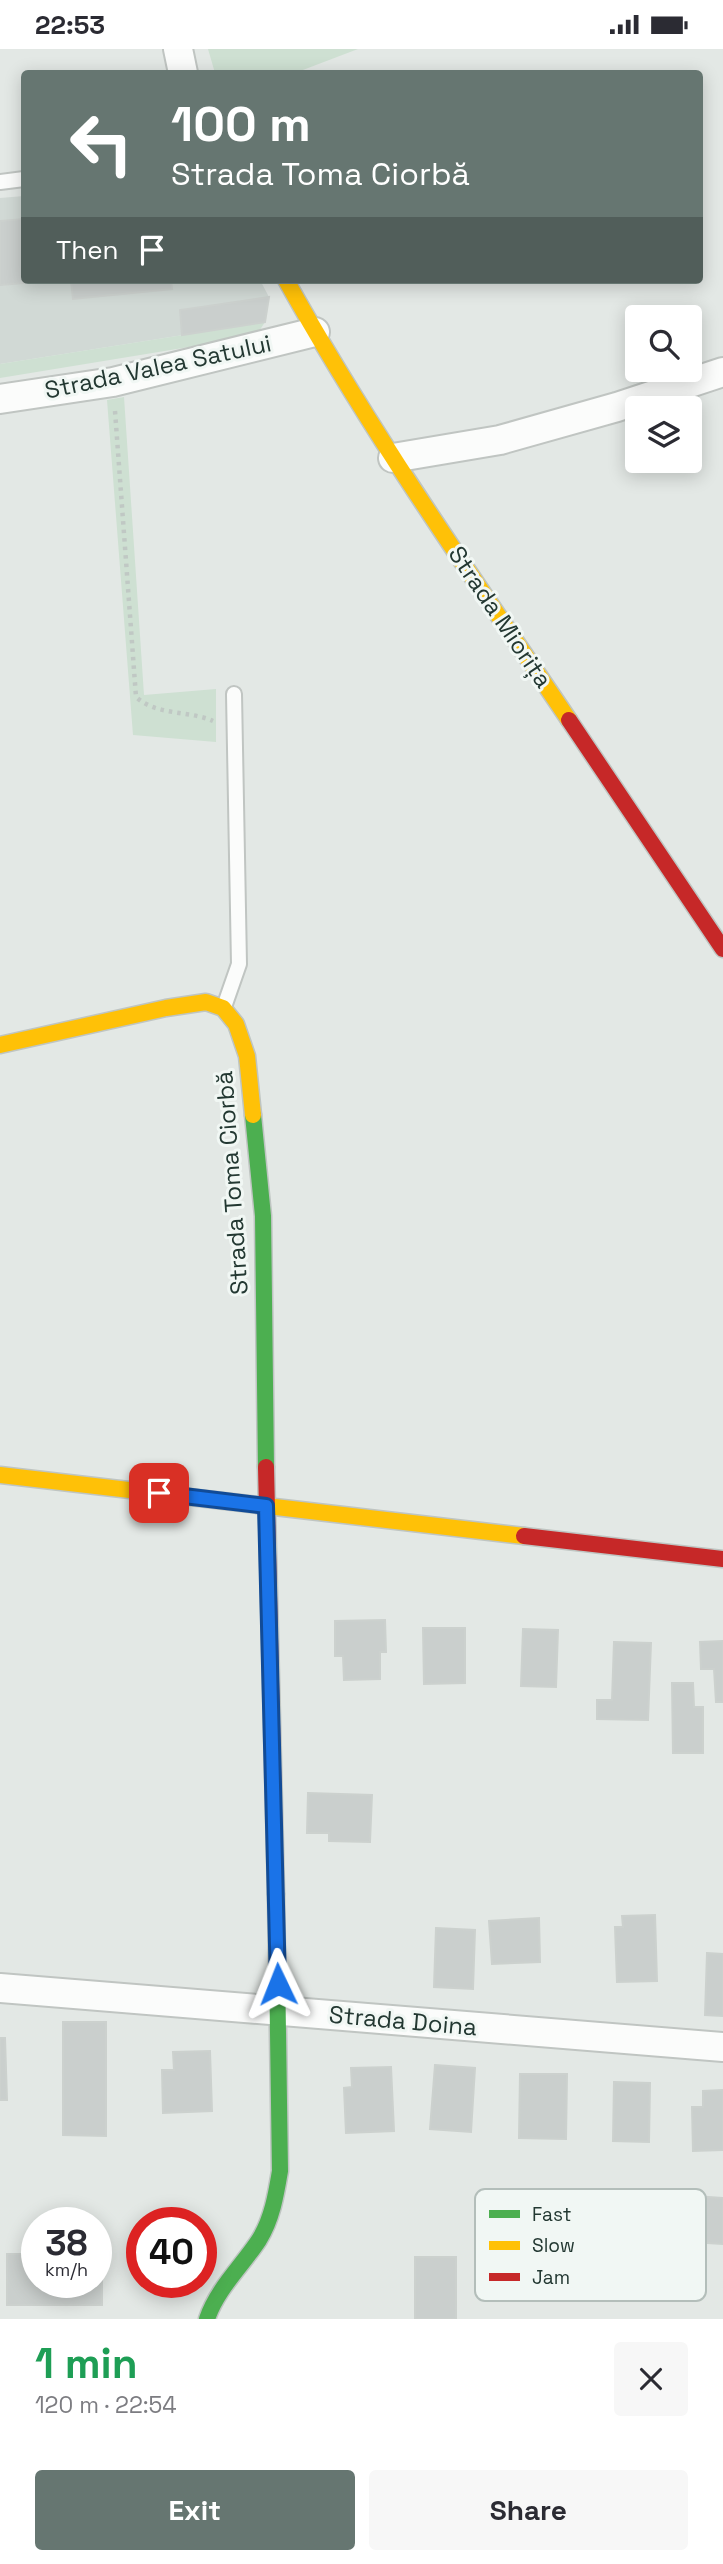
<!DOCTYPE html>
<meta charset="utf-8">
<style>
body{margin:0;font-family:"Space Grotesk",sans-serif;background:#f7f7f7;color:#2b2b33;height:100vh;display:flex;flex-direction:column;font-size:26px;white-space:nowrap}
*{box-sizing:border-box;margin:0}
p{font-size:23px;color:#7c7c81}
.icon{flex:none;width:38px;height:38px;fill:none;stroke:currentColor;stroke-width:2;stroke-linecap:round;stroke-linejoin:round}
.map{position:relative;height:2270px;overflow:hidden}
.side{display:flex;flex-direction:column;background:#fff;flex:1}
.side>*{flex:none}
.guide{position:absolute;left:21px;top:21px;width:682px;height:214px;border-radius:7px;box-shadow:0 4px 18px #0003;background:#667671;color:#fff;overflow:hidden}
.buttons{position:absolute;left:625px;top:256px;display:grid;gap:14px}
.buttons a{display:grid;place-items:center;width:77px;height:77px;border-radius:7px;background:#fff;box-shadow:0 4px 18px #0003;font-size:35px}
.speed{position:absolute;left:21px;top:2158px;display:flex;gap:14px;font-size:35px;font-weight:700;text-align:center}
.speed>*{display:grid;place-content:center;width:91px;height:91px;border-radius:50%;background:#fff;box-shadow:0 4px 18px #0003;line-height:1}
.speed small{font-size:18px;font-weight:400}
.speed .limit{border:10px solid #d22;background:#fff;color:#111}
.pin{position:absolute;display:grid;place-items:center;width:60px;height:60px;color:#fff;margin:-30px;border-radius:14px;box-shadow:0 4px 10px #0006}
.me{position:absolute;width:77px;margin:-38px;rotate:358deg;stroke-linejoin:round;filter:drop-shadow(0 0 5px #0008)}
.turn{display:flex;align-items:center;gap:24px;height:147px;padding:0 35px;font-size:32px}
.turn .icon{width:91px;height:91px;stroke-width:2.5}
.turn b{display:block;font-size:49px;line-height:60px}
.then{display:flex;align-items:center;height:66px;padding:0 35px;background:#0003;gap:14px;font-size:26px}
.round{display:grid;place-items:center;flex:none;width:74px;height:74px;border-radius:7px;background:#f7f7f7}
.overview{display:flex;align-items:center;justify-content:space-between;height:119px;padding:0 35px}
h1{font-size:42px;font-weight:800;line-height:52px;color:#1e9e55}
.action{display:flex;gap:14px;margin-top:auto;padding:14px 35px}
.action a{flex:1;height:80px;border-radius:7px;background:#667671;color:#fff;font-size:28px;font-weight:800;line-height:80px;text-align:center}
.action a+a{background:#f7f7f7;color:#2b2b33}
.status{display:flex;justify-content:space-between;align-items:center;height:49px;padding:0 35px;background:#fff;direction:ltr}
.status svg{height:19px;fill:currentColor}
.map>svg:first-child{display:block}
.built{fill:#d1d9d5}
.green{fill:#cee0d2}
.building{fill:#cacfcd;stroke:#ccd1ce;stroke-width:2}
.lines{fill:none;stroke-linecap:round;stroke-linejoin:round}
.lane-casing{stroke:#c0c5c2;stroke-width:18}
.street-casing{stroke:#c0c5c2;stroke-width:32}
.fast-casing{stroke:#bfc5c2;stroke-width:19}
.slow-casing{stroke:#bfc5c2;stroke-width:19}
.jam-casing{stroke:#bfc5c2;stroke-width:19}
.path{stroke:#c0c8c4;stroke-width:4.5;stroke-dasharray:3.5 5;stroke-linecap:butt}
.lane{stroke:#fbfcfb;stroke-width:14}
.street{stroke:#fbfcfb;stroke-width:28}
.fast{stroke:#4caf50;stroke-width:16}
.slow{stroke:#ffc107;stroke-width:16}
.jam{stroke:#c62828;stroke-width:16}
.route-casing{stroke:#114b97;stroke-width:18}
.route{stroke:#1a73e8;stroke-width:12}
.labels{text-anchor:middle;stroke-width:6;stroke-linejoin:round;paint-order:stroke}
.street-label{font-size:24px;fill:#233832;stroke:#f1f7f4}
.key{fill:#f1f7f4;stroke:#b3beba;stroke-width:2}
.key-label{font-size:19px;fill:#233832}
</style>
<div class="status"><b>22:53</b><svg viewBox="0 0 49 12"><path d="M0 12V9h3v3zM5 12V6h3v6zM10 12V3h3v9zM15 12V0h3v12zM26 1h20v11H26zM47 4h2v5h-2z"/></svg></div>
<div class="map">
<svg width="723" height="2270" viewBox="0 0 723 2270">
<rect width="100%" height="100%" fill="#e3e8e5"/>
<path class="built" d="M 24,147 L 24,231 L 260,231 L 269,248 L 265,273 L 0,315 L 0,149 Z"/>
<path class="green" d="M 208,0 L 358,0 L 295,24 L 215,24 Z
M 265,273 L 256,287 L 0,329 L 0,315 Z
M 124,348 L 144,646 L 216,640 L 216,693 L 133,686 L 107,351 Z"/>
<path class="building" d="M 24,170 L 24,231 L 59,231 L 0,236 L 0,172 Z
M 71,231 L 171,231 L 172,240 L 73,250 Z
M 269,248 L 265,273 L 182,286 L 180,261 Z
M 385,1571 L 386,1603 L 380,1603 L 380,1630 L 344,1631 L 343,1607 L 335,1607 L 335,1572 Z
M 423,1579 L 465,1579 L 465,1634 L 424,1635 Z
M 523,1580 L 558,1581 L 556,1638 L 521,1637 Z
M 723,1592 L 723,1653 L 716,1653 L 714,1620 L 701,1620 L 700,1593 Z
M 614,1593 L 651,1594 L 648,1671 L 597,1670 L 597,1651 L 612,1651 Z
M 672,1634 L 693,1634 L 694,1658 L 703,1658 L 703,1704 L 673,1704 Z
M 308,1744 L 372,1746 L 370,1793 L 329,1792 L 329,1784 L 307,1784 Z
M 655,1866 L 657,1932 L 617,1933 L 615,1878 L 623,1878 L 622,1867 Z
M 539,1869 L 540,1913 L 492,1915 L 489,1872 Z
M 436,1879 L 475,1881 L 473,1940 L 434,1938 Z
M 707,1904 L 723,1905 L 723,1967 L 705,1966 Z
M 63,1973 L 106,1973 L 106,2087 L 63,2086 Z
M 0,1989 L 5,1989 L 7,2051 L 0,2051 Z
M 210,2002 L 212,2062 L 163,2064 L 162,2021 L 174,2021 L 173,2003 Z
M 435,2016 L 475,2019 L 471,2083 L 430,2080 Z
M 391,2018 L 394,2082 L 346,2084 L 344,2039 L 352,2038 L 351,2019 Z
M 520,2025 L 567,2025 L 566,2090 L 519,2089 Z
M 614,2033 L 650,2034 L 649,2093 L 613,2092 Z
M 723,2041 L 723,2101 L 693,2102 L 692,2058 L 703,2058 L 703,2042 Z
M 679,2146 L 723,2149 L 723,2195 L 676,2192 Z
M 96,2204 L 102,2204 L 102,2256 L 7,2256 L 7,2205 L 37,2205 L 37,2233 L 96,2233 Z
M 415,2208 L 456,2208 L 456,2270 L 415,2270 Z"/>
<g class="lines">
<g class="lane-casing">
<path id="lane" d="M 0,133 L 24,130
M 224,958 L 239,915 L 234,645"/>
</g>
<g class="street-casing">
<path id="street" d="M 178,0 L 183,24
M 0,350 L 113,333 L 315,283
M 393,409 L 500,391 L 617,358 L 723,323
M 0,1939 L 723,1998"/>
</g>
<g class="fast-casing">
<path id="fast" d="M 253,1066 L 263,1167 L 266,1418
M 207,2270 C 217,2240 242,2217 259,2191 C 272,2170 276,2146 280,2122 L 276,1845"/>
</g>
<g class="slow-casing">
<path id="slow" d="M 286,231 C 371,384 472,527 569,671
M 0,996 L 166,959 L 206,953 L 223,959 L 236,975 L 247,1007 L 253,1066
M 0,1426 L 524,1487"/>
</g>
<g class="jam-casing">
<path id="jam" d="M 569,671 L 723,900
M 266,1418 L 276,1845
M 524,1487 L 723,1510"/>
</g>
<path class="path" d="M 115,362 L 136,648 C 157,667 188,661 213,672"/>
<use href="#lane" class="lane"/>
<use href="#street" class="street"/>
<use href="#fast" class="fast"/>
<use href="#slow" class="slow"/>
<use href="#jam" class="jam"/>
</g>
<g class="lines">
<g class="route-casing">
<path id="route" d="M 159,1444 L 266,1457 L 278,1935"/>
</g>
<use href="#route" class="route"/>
</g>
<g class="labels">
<g class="street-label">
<text transform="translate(158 318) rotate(-12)" y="8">Strada Valea Satului</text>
<text transform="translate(500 568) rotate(56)" y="8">Strada Miorița</text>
<text transform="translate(232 1134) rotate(-94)" y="8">Strada Toma Ciorbă</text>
<text transform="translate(403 1972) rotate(5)" y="8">Strada Doina</text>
</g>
</g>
<rect x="475" y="2140" width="231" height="112" rx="10" class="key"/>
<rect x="489" y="2161" width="31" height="8" fill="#4caf50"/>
<rect x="489" y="2192" width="31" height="9" fill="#ffc107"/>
<rect x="489" y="2224" width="31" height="8" fill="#c62828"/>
<g class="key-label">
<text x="532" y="2172">Fast</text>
<text x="532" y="2203">Slow</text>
<text x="532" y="2235">Jam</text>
</g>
</svg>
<div class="buttons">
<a><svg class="icon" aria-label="search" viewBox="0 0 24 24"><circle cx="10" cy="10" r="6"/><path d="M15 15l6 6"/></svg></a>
<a><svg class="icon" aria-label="layers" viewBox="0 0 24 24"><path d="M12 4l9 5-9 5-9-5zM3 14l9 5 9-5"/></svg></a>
</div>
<div class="speed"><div>38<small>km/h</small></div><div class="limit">40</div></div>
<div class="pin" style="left:159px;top:1444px;background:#d93025"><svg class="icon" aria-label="arrive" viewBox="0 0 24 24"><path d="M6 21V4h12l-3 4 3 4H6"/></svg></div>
<svg class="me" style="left:278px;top:1935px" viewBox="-20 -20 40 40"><path d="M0-17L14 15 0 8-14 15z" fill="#1a73e8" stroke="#fff" stroke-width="4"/></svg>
<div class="guide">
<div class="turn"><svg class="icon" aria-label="left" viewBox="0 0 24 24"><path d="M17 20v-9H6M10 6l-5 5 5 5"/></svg><div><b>100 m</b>Strada Toma Ciorbă</div></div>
<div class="then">Then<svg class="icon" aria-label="arrive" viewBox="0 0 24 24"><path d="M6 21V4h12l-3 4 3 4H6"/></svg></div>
</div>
</div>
<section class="side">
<div class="overview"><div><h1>1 min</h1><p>120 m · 22:54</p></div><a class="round"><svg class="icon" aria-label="close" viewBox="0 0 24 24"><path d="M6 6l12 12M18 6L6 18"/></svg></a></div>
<div class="action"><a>Exit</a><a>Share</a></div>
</section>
